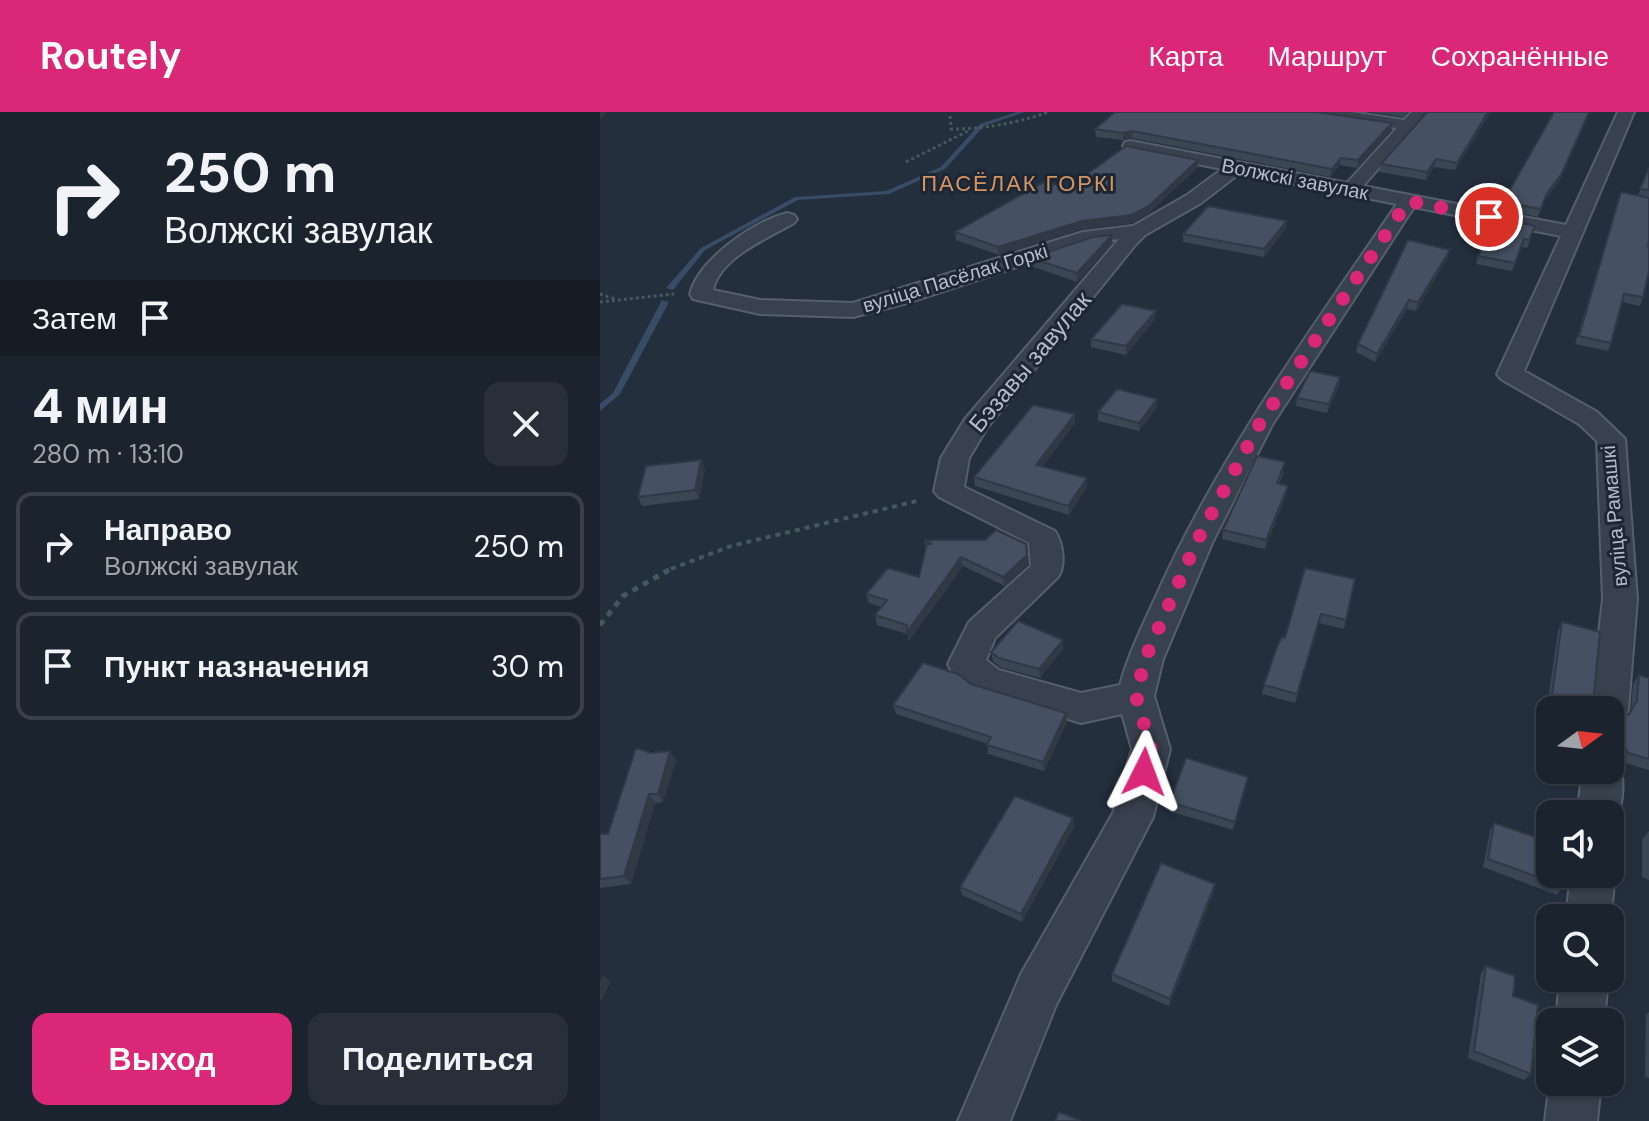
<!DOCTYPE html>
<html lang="ru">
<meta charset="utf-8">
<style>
body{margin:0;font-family:"DM Sans",sans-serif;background:#282f3a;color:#f1f3f6;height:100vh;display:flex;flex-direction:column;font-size:30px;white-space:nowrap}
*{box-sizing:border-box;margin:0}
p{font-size:26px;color:#a0a4aa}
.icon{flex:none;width:44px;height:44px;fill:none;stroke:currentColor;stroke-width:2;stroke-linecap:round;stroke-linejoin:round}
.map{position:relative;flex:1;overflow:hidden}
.side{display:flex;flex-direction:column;background:#1b232e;width:600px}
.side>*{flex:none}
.guide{background:#1b232e;color:#f1f3f6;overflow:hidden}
.needle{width:52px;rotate:75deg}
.tools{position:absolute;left:936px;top:584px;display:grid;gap:16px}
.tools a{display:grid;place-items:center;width:88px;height:88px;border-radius:16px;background:#1b232e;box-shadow:0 2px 6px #0004,0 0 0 2px #39404a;font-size:40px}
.pin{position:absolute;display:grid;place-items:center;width:68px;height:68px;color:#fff;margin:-34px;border:4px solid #fff;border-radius:50%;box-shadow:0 2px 8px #0007}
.me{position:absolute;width:88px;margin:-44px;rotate:3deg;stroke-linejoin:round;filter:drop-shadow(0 0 6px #0008)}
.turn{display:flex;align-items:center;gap:28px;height:168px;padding:0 32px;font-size:36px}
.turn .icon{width:104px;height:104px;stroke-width:2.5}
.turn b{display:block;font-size:56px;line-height:68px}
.then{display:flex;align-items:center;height:76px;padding:0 32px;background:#0003;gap:16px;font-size:30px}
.round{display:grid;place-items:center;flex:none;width:84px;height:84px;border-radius:16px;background:#282f3a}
.head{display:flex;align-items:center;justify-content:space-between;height:136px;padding:0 32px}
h1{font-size:48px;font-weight:800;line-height:60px}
.cta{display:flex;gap:16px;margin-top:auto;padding:16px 32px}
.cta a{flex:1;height:92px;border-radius:16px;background:#db2777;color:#fff;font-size:32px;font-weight:800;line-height:92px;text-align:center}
.cta a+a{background:#282f3a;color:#f1f3f6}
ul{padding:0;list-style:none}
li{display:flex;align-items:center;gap:24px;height:108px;margin:0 16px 12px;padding:0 16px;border:4px solid #39404a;border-radius:16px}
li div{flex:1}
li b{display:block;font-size:30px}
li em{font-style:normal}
header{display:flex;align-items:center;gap:48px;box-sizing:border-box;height:112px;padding:0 40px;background:#db2777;color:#fff}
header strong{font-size:38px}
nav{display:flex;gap:44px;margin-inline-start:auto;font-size:28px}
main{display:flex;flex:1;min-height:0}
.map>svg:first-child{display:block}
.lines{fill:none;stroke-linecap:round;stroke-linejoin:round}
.stream{fill:#394c67;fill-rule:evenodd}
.street-casing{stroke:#565f6c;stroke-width:4}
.path-far2{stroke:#44595c;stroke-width:3;stroke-dasharray:3 3;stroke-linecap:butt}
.path-far1{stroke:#44595c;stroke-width:4;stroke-dasharray:5 5;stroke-linecap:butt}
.path{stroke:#44595c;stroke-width:5;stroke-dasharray:6 6;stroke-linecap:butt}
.street{fill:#38414e;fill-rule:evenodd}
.wall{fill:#3b4654}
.shaded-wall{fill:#303945}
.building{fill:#455162;stroke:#303945;stroke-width:2}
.route{stroke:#db2777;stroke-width:14;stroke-dasharray:0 25.2}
.labels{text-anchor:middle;stroke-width:6;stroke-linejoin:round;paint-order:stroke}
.far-street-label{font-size:20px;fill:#b4bcc9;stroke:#1d2633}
.far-neighbourhood-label{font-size:22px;letter-spacing:2px;fill:#d59563;stroke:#1d2633}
.street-label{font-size:24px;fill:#b4bcc9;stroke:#1d2633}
</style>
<header>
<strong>Routely</strong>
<nav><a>Карта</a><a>Маршрут</a><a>Сохранённые</a></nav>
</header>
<main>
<section class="side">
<div class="guide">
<div class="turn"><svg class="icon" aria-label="right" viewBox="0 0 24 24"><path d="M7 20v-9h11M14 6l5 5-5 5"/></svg><div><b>250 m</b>Волжскі завулак</div></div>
<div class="then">Затем<svg class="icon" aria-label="arrive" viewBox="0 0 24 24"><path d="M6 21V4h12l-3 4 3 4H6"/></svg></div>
</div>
<div class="head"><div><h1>4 мин</h1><p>280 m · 13:10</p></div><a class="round"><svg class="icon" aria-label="close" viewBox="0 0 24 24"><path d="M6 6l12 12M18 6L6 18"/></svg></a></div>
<ul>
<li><svg class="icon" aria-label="right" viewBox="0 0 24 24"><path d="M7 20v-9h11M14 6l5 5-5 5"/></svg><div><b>Направо</b><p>Волжскі завулак</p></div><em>250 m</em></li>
<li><svg class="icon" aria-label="arrive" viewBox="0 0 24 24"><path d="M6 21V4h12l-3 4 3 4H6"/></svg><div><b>Пункт назначения</b></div><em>30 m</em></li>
</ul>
<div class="cta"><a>Выход</a><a>Поделиться</a></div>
</section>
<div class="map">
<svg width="1049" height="1009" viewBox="0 0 1049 1009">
<rect width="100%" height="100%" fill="#242f3e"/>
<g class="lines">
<path class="stream" d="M 417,0 L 425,0 L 384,14 L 345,57 L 289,82 L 198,88 L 105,138 L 73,178 L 66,176 L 101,136 L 195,85 L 286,79 L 341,55 L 380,12 Z
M 62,188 L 69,190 L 20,282 L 0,299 L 0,292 L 13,281 Z"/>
<g class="street-casing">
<path id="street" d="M 710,0 L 751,0 L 804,8 L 812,0 L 828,0 L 763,74 L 966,113 L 1018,0 L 1034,0 L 924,259 L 997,300 L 1025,327 L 1037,487 L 1028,598 L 1022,608 L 1010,612 L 1010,598 L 990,598 L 1003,487 L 997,329 L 979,312 L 901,267 L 897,262 L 961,124 L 814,95 L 672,313 L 613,429 L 563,547 L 554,584 L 570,637 L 553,705 L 456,893 L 410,1009 L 358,1009 L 421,862 L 513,701 L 532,637 L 522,602 L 481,611 L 374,578 L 353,562 L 348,552 L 369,510 L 431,454 L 429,431 L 339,385 L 334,379 L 341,346 L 365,307 L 519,127 L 493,130 L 307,191 L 253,205 L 160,202 L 93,187 L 90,182 C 99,147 153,110 187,101 L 194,103 L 197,107 L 194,111 C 167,127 120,145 113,178 L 160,188 L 253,191 L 483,120 L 533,114 L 587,83 L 622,57 L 525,38 L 523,34 L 525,30 L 531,29 L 747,71 L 797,16 L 718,5 ZM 640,61 L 797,92 C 713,215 625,335 562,471 C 547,505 530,537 520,573 L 481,581 L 399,558 L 386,548 L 395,526 L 458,465 C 466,453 463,431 455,419 L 364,375 L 369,346 L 387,316 L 536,132 L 545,123 L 601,91 Z
M 1010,644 L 1017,646 C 1026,664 1024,701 1010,716 L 1010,702 L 977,702 L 983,658 L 1010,658 Z
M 1010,752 L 1015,762 L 1010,810 L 1010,806 L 966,806 L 971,762 L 1010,762 Z
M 960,866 L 1008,866 L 1004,910 L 956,910 Z
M 950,969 L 1001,970 L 997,1009 L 945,1009 Z"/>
</g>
<path class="path-far2" d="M 350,4 L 351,17 C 385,17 417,11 449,0
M 306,50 L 370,18
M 0,182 L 15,187
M 0,190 L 74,182"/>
<path class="path-far1" d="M 71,457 L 131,434 L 321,388"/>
<path class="path" d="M 0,513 L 23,484 L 74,455"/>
<use href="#street" class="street"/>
</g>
<path class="wall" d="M 771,0 L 809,0 L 803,5 Z
M 827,0 L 891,0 L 855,58 L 834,55 L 826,68 L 779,60 L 781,52 Z
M 954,0 L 990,0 L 960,68 L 943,91 L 938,105 L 901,97 L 903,90 Z
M 719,1 L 792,11 L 791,18 L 757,56 L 740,53 L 730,65 L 532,26 L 523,28 L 496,25 L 495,17 Z
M 598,48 L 598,55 L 549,101 L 532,111 L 482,117 L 399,143 L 356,128 L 355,120 L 468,76 Z
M 1049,56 L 1049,130 L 1043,185 L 1040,194 L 1022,190 L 1011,231 L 1008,239 L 975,232 L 1021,80 L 1038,84 Z
M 687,109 L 686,116 L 664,145 L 583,130 L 583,122 Z
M 935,114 L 927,136 L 922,135 L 912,159 L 876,152 L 878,144 Z
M 512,123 L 512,131 L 477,170 L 431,154 L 430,146 Z
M 848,145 L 816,199 L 807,197 L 775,250 L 756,240 L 758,232 Z
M 555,207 L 526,243 L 491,235 L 491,227 Z
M 740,265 L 739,274 L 727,301 L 696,294 L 697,286 Z
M 557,295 L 539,319 L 498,309 L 498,300 Z
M 475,311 L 442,355 L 487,366 L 487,375 L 469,403 L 375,374 L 374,365 Z
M 101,348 L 105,357 L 99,387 L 42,394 L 38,385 Z
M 684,359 L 679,372 L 686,383 L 665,437 L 622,427 L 623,418 Z
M 324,428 L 426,432 L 428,452 L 405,474 L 363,454 L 309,529 L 307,522 L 277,513 L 275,503 L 281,495 L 269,491 L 266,482 L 319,465 L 326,437 Z
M 755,467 L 744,517 L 719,511 L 695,591 L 662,582 L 664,573 L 685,526 Z
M 962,510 L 1000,520 L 993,591 L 1013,592 L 1014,605 L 1029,602 L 1031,598 L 1033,572 L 1039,563 L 1049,566 L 1049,658 L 1022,650 L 1018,643 L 1011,641 L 1010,642 L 1010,598 L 950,598 L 950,631 L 942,629 L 958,519 Z
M 463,528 L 463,537 L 440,566 L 400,555 L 393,549 L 391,540 Z
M 371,572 L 467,610 L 444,659 L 388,642 L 388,632 L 296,602 L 293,593 Z
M 70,639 L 76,648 L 63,690 L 55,691 L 31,772 L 0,776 L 0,722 L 8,722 Z
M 648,665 L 633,718 L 569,699 L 570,690 Z
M 473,706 L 474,715 L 422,810 L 362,783 L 360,775 Z
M 894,711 L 963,774 L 957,783 L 883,755 L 890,719 Z
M 1049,719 L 1049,768 L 1042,765 L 1042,728 Z
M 614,780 L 569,894 L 512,869 L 512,862 Z
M 886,854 L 931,962 L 924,968 L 868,946 L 881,861 Z
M 1049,900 L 1049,966 L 1045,965 L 1046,903 Z"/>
<path class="shaded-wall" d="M 0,0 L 7,0 L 0,8 Z
M 888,0 L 891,0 L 855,58 L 857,51 Z
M 989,0 L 960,68 L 943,91 L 938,105 L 946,83 Z
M 792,11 L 791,18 L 757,56 L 758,48 Z
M 532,19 L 532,26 L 523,28 L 523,21 Z
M 741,46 L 740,53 L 730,65 L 732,57 Z
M 836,47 L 834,55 L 826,68 L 827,60 Z
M 598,48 L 598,55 L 549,101 L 532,111 L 482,117 L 399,143 L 398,135 Z
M 687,109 L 686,116 L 664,145 L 664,137 Z
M 512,123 L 512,131 L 477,170 L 477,161 Z
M 850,138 L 848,145 L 816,199 L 818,190 Z
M 809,188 L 807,197 L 775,250 L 777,242 Z
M 556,199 L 555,207 L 526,243 L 526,234 Z
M 740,265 L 739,274 L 727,301 L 729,292 Z
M 557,287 L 557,295 L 539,319 L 539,311 Z
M 475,302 L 475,311 L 437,362 L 436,353 Z
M 101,348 L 105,357 L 99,387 L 95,378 Z
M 487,366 L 487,375 L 469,403 L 468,394 Z
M 688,374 L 686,383 L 665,437 L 666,428 Z
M 427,443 L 428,452 L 405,474 L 403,465 Z
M 361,445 L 363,454 L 309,529 L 307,520 Z
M 463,528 L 463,537 L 440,566 L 439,557 Z
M 466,601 L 467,610 L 444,659 L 443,650 Z
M 70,639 L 76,648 L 63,690 L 58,682 Z
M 648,665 L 647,673 L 633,718 L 635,710 Z
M 49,682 L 55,691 L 31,772 L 24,764 Z
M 473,706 L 474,715 L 422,810 L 421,802 Z
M 615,772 L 614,780 L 569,894 L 570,887 Z
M 3,863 L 11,870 L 0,890 L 0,869 Z"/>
<path class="building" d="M 515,0 L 717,0 L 792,11 L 758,48 L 741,46 L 732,57 L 532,19 L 523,21 L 495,17 Z
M 827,0 L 888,0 L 857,51 L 836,47 L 827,60 L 781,52 Z
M 954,0 L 989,0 L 962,61 L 946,83 L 941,97 L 903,90 Z
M 526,34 L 598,48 L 549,94 L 532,103 L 482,109 L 398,135 L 355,120 L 444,70 L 468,76 Z
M 1049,56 L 1049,78 L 1040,77 Z
M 1021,80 L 1049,86 L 1049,130 L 1048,134 L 1049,134 L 1049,159 L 1043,185 L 1024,182 L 1011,231 L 979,224 Z
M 608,94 L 687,109 L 664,137 L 583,122 Z
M 896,106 L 935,114 L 929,128 L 924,127 L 915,151 L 878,144 Z
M 512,123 L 477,161 L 430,146 L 493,125 Z
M 808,128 L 850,138 L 818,190 L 809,188 L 777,242 L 758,232 Z
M 522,192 L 556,199 L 526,234 L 491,227 Z
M 710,259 L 740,265 L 729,292 L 697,286 Z
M 517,277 L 557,287 L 539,311 L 498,300 Z
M 433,293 L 475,302 L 436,353 L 487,366 L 468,394 L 374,365 Z
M 657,344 L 685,350 L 677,371 L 688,374 L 666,428 L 623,418 Z
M 101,348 L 95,378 L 38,385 L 46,354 Z
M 396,418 L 426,432 L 427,443 L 403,465 L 361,445 L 307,520 L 307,513 L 275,503 L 287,488 L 266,482 L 288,456 L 319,465 L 327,432 L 332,432 L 324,428 L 385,428 Z
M 705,456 L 755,467 L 746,508 L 721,502 L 697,582 L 664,573 L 677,535 L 682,525 L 685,526 Z
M 418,509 L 463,528 L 439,557 L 399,546 L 391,540 Z
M 962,510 L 1000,520 L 993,591 L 1013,592 L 1014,605 L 1029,602 L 1037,589 L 1039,563 L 1049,566 L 1049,647 L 1028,641 L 1024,634 L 1017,632 L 1013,637 L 1010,636 L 1010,598 L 950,598 Z
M 323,551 L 358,562 L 371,572 L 466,601 L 443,650 L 387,633 L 391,625 L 293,593 Z
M 950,601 L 950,620 L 947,620 Z
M 36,636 L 51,641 L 70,639 L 58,682 L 49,682 L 24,764 L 0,767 L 0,722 L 8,722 Z
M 586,646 L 648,665 L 635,710 L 570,690 Z
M 415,684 L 473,706 L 421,802 L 360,775 Z
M 894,711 L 950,730 L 950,762 L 965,762 L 963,774 L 888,747 Z
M 561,751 L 615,772 L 570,887 L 512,862 Z
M 886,854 L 915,864 L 913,884 L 938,893 L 931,962 L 874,939 Z
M 459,1000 L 481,1009 L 455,1009 Z"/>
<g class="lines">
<path class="route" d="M 544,660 L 551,637 L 536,584 L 545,547 L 597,429 L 659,313 L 808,89 L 889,105"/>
</g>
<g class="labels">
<g class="far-street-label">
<text transform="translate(695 67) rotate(11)" y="7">Волжскі завулак</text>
<text transform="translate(355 166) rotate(-17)" y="7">вуліца Пасёлак Горкі</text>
<text transform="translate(1014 404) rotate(-95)" y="7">вуліца Рамашкі</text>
</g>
<g class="far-neighbourhood-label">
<text x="419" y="79">ПАСЁЛАК ГОРКІ</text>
</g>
<g class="street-label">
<text transform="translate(430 250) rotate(-50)" y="8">Бэзавы завулак</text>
</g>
</g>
</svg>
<div class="tools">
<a><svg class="needle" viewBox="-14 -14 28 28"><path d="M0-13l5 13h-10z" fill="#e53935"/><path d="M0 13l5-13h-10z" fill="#a0a4aa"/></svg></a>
<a><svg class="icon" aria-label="sound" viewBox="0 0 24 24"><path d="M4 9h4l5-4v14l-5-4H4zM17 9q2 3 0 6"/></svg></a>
<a><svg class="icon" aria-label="search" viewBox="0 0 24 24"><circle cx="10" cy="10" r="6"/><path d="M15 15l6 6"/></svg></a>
<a><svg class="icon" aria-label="layers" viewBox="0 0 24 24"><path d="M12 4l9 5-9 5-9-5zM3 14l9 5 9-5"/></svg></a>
</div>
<div class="pin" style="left:889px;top:105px;background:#d93025"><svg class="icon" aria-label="arrive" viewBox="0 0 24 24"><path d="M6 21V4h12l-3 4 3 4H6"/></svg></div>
<svg class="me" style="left:544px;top:660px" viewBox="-20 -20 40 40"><path d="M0-17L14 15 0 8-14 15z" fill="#db2777" stroke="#fff" stroke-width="4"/></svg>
</div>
</main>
